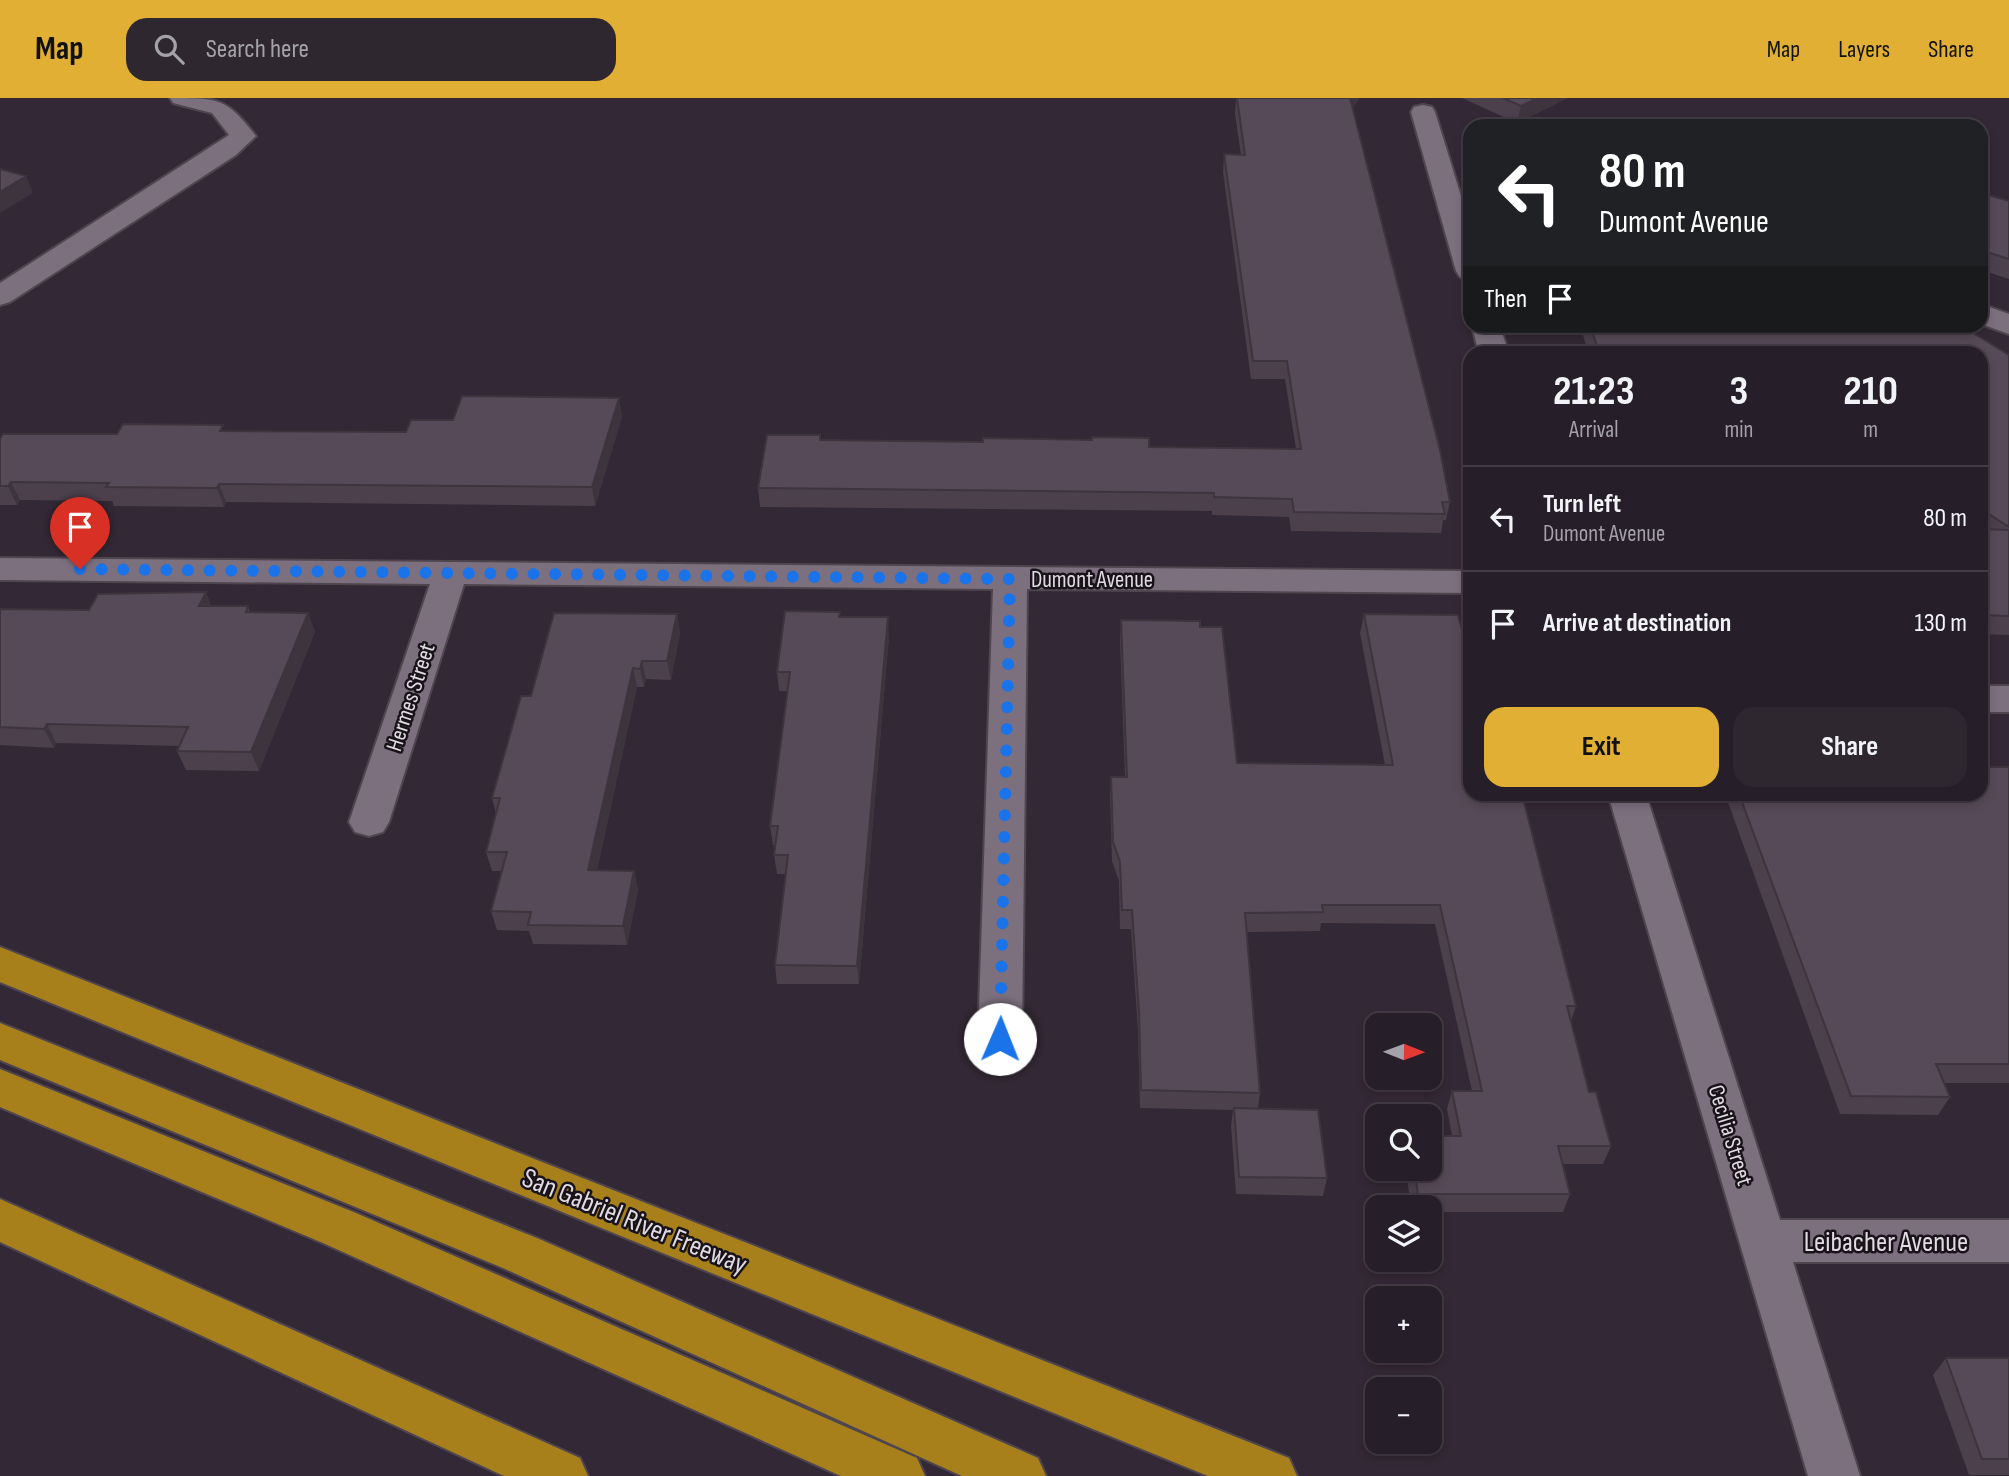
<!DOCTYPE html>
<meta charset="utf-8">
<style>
body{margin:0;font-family:"Sofia Sans Condensed",sans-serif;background:#2e2730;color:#f1f3f6;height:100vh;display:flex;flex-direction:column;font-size:26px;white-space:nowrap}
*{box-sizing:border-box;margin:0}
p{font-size:23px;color:#a4a2a8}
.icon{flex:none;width:38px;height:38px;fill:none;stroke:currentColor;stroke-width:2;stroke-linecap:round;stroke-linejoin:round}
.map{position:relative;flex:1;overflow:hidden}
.drawer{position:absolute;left:1463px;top:248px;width:525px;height:455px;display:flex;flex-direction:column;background:#261e28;border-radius:21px;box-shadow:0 4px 10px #0003,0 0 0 2px #423c45}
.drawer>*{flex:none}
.hud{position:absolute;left:1463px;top:21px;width:525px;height:214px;border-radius:21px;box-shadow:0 4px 10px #0003,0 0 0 2px #423c45;background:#202124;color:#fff;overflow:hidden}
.needle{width:46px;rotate:91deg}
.controls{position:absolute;left:1365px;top:915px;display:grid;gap:14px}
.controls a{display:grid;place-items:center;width:77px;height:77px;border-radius:14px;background:#261e28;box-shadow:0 4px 10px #0003,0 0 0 2px #423c45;font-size:35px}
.pin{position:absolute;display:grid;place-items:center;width:60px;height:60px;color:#fff;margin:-72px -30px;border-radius:50% 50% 50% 0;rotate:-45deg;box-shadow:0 0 7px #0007}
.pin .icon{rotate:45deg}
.me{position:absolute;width:77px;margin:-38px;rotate:1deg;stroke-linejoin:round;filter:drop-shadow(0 0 5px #0008)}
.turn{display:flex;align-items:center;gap:24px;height:147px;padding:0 21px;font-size:32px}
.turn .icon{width:91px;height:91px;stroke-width:2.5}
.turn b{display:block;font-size:49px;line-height:60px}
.then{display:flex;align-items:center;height:66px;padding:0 21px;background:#0003;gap:14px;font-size:26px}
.eta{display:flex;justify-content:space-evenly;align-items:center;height:119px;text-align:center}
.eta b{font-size:42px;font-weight:700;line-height:49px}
.cta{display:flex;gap:14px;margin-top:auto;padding:14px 21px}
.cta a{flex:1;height:80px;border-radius:21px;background:#e1af34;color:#111;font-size:28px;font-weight:700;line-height:80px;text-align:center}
.cta a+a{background:#2e2730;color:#f1f3f6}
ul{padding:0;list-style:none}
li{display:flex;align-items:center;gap:21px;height:105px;padding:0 21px;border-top:2px solid #423c45}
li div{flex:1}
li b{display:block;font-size:26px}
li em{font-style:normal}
header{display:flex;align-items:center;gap:42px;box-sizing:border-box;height:98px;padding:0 35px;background:#e1af34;color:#111}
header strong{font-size:33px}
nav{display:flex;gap:38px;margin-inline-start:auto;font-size:24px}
.search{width:490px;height:63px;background:#2e2730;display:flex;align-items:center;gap:18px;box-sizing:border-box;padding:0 24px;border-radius:21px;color:#a4a2a8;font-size:26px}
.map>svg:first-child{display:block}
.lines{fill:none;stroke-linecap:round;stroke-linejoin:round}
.minor-casing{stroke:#4e454f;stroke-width:4}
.highway-casing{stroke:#4e454f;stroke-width:4}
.minor{fill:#7c6f7e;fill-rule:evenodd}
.highway{fill:#a7801c;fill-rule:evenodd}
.wall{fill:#4b404c}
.shaded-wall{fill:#3d343e}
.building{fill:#574a58;stroke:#3d343e;stroke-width:2}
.route{stroke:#1a73e8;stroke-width:12;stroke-dasharray:0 21.6}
.labels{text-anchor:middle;stroke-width:5;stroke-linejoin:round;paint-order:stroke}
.street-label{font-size:23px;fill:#e1dae2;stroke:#181319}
.near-street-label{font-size:28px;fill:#e1dae2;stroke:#181319}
</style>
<header>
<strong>Map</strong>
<div class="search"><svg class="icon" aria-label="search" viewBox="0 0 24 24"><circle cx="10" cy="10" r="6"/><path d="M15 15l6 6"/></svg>Search here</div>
<nav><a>Map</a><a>Layers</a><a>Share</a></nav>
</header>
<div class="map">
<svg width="2009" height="1378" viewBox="0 0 2009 1378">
<rect width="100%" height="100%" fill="#332835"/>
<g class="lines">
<g class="minor-casing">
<path id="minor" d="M 170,0 C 220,0 226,0 256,38 L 236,57 L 10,204 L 0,207 L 0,185 L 229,37 L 212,15 L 173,5 Z
M 1423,7 L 1432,9 L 1435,14 L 1470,127 L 1470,181 L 1460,179 L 1456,173 L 1411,14 L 1414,9 Z
M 1981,206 L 2009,216 L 2009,236 L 1981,226 Z
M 1472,228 L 1500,228 L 1509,256 L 1479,256 Z
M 0,460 L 1470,473 L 1470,495 L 1027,491 L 1022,941 L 1015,954 L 1000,959 L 985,954 L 978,941 L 993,491 L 464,486 L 389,724 L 383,734 L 369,738 L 355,734 L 349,724 L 430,486 L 0,482 Z
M 1981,588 L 2009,588 L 2009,614 L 1981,614 Z
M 1608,696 L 1646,696 L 1780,1122 L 2009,1122 L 2009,1164 L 1793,1164 L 1860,1378 L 1808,1378 Z"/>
</g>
<g class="highway-casing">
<path id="highway" d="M 0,849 L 1289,1360 L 1297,1378 L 1208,1378 L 0,884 Z
M 0,925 L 537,1140 L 1038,1360 L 1046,1378 L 962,1378 L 503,1170 L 0,962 Z
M 0,971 L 356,1115 L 917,1360 L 925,1378 L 841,1378 L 323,1145 L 0,1009 Z
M 0,1101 L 580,1360 L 588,1378 L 504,1378 L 0,1144 Z"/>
</g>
<use href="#minor" class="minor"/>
<use href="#highway" class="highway"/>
</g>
<path class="wall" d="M 1236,0 L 1360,0 L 1352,10 L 1450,404 L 1446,422 L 1443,422 L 1441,435 L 1291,433 L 1289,419 L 1212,417 L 1212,413 L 760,409 L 758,390 L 820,337 L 821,342 L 1149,349 L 1296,351 L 1285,281 L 1251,281 L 1223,74 L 1224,56 L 1241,57 L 1235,16 Z
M 1462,0 L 1567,0 L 1566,1 L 1517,25 Z
M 1981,95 L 2009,103 L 2009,181 L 1981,172 Z
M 1580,228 L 1957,228 L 2009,257 L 2009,537 L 1981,536 L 1981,256 L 1589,256 Z
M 619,300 L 622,319 L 595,408 L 226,404 L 224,409 L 114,408 L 112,403 L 20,402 L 17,407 L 0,407 L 0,341 L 226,333 L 406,334 L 453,322 Z
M 206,494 L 211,508 L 248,508 L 250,514 L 308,515 L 315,534 L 259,673 L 186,672 L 177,653 L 180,648 L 56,645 L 54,650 L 0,647 L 0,511 L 89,512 Z
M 677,516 L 680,535 L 671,582 L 646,581 L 644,589 L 637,589 L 597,772 L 634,773 L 638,792 L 627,847 L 533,846 L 529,833 L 497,832 L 491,813 L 502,773 L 492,773 L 486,754 L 496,716 L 492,700 L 531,598 Z
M 1364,516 L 1576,908 L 1571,923 L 1589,994 L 1611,1048 L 1603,1066 L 1563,1066 L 1570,1096 L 1563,1114 L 1430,1114 L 1430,1110 L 1412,1110 L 1405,1071 L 1430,1071 L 1452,1038 L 1447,1011 L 1452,993 L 1472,993 L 1435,826 L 1321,825 L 1320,833 L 1247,834 L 1260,995 L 1258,1011 L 1327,1080 L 1323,1098 L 1236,1096 L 1231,1028 L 1233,1012 L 1140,1010 L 1138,932 L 1131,831 L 1120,831 L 1119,783 L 1112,763 L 1110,698 L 1111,679 L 1125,679 L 1120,541 L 1121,522 L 1200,529 L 1237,665 L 1385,667 L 1360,535 Z
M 840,519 L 889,538 L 859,886 L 777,886 L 775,867 L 786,776 L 777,776 L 774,757 L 776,747 L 773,747 L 770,728 L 788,593 L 779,593 L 777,574 Z
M 2009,669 L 2009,985 L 1944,985 L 1950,999 L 1938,1017 L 1840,1016 L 1725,696 L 1981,696 Z
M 1946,1260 L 2009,1260 L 2009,1377 L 1969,1377 L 1933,1277 Z"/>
<path class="shaded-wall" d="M 1349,0 L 1360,0 L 1347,16 Z
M 1537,0 L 1567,0 L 1566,1 L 1517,25 L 1521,8 Z
M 26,78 L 33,95 L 0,115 L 0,94 Z
M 619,300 L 622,319 L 595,408 L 592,389 Z
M 11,384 L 20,402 L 17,407 L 8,388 Z
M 219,386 L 226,404 L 224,409 L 217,390 Z
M 206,494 L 213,513 L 199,508 Z
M 308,515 L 315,534 L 259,673 L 251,654 Z
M 677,516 L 680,535 L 671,582 L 667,563 Z
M 888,519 L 889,538 L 859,886 L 857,868 Z
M 642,563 L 646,581 L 644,589 L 640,571 Z
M 633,570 L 637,589 L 593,791 L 588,772 Z
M 47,626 L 56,645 L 54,650 L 44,631 Z
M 634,773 L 638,792 L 627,847 L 623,828 Z"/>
<path class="building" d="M 1237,0 L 1350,0 L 1440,352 L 1450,404 L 1442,404 L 1445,416 L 1294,414 L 1292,401 L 1214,399 L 1214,395 L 758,390 L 767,337 L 820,337 L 820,342 L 983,344 L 983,340 L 1092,342 L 1092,339 L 1149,340 L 1149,349 L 1301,351 L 1287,263 L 1253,263 L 1224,56 L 1245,57 Z
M 1503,0 L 1537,0 L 1521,8 Z
M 1547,26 L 1583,28 L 1548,28 Z
M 0,71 L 26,78 L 0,94 Z
M 1981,95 L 2009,103 L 2009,161 L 1981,152 Z
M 1590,228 L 1957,228 L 1965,230 L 2009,257 L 2009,429 L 1981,411 L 1981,256 L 1745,256 L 1724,248 L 1727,256 L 1600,256 Z
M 462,298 L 619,300 L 592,389 L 219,386 L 217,390 L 106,389 L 109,385 L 11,384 L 8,388 L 0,388 L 0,341 L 3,336 L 117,336 L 123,326 L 223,327 L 220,333 L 406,334 L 411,322 L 453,322 Z
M 1981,431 L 2009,432 L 2009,518 L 1981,517 Z
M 206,494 L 199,508 L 248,508 L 246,514 L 308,515 L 251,654 L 177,653 L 188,629 L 47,626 L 44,631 L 0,629 L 0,511 L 89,512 L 98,496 Z
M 785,513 L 840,514 L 839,519 L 888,519 L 857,868 L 775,867 L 788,757 L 774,757 L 778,728 L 770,728 L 790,574 L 777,574 Z
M 554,515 L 677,516 L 667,563 L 642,563 L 640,571 L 633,570 L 588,772 L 634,773 L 623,828 L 528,827 L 531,814 L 491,813 L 507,754 L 486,754 L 500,700 L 492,700 L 521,598 L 531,598 Z
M 1364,516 L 1458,517 L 1463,536 L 1470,536 L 1470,696 L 1522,696 L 1576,908 L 1567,908 L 1589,994 L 1596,994 L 1611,1048 L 1558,1048 L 1570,1096 L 1418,1096 L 1414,1071 L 1430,1071 L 1430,1038 L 1461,1038 L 1452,993 L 1482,993 L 1440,807 L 1322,807 L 1323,814 L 1245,815 L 1260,995 L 1141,992 L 1139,914 L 1132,812 L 1122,812 L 1120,764 L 1113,744 L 1111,679 L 1127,679 L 1121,522 L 1200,523 L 1200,529 L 1222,529 L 1237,665 L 1393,667 Z
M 1981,669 L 2009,669 L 2009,966 L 1936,966 L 1950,999 L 1851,998 L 1739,696 L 1981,696 Z
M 1234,1010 L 1318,1012 L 1327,1080 L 1239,1079 Z
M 1946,1260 L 2009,1260 L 2009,1361 L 1982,1361 Z"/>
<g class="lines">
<path class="route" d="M 80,471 L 1010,481 L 1000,941"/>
</g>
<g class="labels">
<g class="street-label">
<text x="1092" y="489">Dumont Avenue</text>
<text transform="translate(410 599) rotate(-72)" y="8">Hermes Street</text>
<text transform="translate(1731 1037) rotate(73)" y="8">Cecilia Street</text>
</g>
<g class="near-street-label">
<text transform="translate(635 1122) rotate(22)" y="10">San Gabriel River Freeway</text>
<text x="1886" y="1153">Leibacher Avenue</text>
</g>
</g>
</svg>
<div class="controls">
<a><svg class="needle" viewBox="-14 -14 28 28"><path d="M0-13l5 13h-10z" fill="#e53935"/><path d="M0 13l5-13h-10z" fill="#a4a2a8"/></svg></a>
<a><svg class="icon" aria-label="search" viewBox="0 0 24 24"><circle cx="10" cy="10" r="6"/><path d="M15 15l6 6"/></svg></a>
<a><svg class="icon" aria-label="layers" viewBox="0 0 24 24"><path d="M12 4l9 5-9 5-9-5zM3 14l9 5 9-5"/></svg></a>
<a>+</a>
<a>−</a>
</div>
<div class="pin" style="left:80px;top:471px;background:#d93025"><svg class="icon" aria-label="arrive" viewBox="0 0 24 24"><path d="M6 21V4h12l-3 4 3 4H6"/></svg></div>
<svg class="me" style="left:1000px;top:941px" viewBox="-20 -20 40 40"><circle r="19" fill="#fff"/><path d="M0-13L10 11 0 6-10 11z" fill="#1a73e8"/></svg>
<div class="hud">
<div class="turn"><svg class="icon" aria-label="left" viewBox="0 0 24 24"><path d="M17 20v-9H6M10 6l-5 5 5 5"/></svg><div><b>80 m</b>Dumont Avenue</div></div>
<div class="then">Then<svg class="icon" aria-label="arrive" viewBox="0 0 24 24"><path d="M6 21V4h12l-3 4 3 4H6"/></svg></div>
</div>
<section class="drawer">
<div class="eta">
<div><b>21:23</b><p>Arrival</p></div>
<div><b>3</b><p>min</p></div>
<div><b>210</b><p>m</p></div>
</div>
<ul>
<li><svg class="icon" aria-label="left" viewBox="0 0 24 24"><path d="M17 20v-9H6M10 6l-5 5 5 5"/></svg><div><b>Turn left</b><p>Dumont Avenue</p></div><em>80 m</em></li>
<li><svg class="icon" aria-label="arrive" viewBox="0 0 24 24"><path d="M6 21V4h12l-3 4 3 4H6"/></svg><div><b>Arrive at destination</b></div><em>130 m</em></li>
</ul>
<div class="cta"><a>Exit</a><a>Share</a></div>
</section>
</div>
